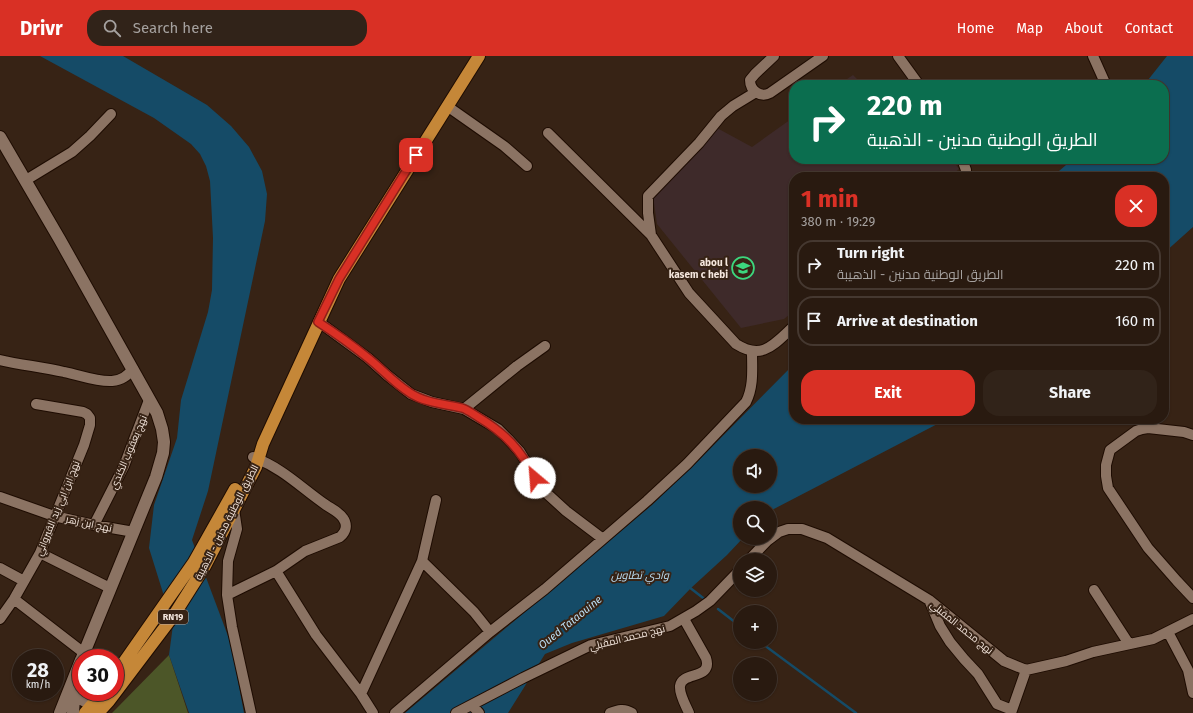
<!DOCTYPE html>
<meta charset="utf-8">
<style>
body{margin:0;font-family:"Fira Sans",Cairo,sans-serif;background:#312319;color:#f1f3f6;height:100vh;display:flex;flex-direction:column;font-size:15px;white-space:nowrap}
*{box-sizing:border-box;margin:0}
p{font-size:13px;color:#a5a19f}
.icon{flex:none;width:22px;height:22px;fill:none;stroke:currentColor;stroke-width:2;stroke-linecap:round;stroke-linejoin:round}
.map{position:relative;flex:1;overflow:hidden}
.details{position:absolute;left:789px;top:116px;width:380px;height:252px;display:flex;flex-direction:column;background:#291a10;border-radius:16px;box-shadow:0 1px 3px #0004,0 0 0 1px #453830}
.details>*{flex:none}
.banner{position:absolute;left:789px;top:24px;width:380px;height:84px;border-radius:16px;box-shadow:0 1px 3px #0004,0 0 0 1px #453830;background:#0b6e4f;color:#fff;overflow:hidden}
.fabs{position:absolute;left:733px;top:393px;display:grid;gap:8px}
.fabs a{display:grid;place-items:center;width:44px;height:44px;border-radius:50%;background:#291a10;box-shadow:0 1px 3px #0004,0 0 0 1px #453830;font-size:20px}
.speed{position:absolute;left:12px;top:593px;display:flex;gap:8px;font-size:20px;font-weight:700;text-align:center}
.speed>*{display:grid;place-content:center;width:52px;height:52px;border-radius:50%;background:#291a10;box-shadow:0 1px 3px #0004,0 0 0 1px #453830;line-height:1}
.speed small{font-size:10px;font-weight:400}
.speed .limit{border:6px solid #d22;background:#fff;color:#111}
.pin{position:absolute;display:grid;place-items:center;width:34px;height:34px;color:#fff;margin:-17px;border-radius:8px;box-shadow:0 2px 6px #0006}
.me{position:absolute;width:44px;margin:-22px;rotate:333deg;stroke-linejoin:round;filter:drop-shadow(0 0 3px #0008)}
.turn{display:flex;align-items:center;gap:14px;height:84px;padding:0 12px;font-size:18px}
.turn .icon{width:52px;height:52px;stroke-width:2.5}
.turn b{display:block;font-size:28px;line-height:34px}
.round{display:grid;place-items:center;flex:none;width:42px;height:42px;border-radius:16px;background:#312319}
.head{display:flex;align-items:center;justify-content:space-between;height:68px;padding:0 12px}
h1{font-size:24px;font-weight:700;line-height:30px;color:#d93025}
.action{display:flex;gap:8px;margin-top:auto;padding:8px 12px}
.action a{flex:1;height:46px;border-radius:16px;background:#d93025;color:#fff;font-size:16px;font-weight:700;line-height:46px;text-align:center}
.action a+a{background:#312319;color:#f1f3f6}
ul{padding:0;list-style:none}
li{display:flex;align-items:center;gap:12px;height:50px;margin:0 8px 6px;padding:0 4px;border:2px solid #453830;border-radius:16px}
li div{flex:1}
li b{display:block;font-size:15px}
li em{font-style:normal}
header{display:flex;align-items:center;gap:24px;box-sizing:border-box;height:56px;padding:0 20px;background:#d93025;color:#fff}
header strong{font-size:19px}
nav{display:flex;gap:22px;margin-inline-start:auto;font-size:14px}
.search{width:280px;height:36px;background:#312319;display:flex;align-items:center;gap:10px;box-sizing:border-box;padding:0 14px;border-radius:16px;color:#a5a19f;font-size:15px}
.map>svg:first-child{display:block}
.education{fill:#3e2a2a}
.green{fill:#4c5628}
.water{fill:#154b67;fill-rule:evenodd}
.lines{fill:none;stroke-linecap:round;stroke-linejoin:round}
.stream{stroke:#154b67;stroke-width:2.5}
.street-casing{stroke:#1e0c02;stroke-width:12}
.secondary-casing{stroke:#1e0c02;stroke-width:14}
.primary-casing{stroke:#1e0c02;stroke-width:14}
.street{stroke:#8b7363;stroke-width:10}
.secondary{stroke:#8b7363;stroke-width:12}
.primary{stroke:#c58738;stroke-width:12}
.route-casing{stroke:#8d1f18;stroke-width:10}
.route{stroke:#d93025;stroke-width:7}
.labels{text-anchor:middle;stroke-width:4;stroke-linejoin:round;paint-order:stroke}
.shield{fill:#372315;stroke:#bcaca2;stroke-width:1}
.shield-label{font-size:9px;font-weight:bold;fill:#f5e7de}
.poi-label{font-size:10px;font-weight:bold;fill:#f5e7de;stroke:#372315;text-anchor:end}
.street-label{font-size:10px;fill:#f5e7de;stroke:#372315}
.water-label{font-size:11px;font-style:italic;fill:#bbdff5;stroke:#372315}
</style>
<header>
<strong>Drivr</strong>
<div class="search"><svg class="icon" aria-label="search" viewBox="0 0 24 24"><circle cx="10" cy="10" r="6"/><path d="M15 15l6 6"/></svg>Search here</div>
<nav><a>Home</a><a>Map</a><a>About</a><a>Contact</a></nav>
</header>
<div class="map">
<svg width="1193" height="657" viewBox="0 0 1193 657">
<rect width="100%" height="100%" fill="#372315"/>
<path class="education" d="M 853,19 L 863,29 L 838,29 Z
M 794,61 L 794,103 L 952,103 L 959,113 L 950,121 L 794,121 L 794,255 L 784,263 L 741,272 L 657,168 L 653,140 L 717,72 L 752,91 Z"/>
<path class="green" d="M 169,599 L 188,657 L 112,657 Z"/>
<path class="water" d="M 40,0 L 123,0 L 207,49 L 231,70 L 249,91 L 262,115 L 267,138 L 265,165 L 208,435 L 192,484 L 231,588 L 244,657 L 189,657 L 169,599 L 173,569 L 149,492 L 154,449 L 177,382 L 181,344 L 208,256 L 212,234 L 213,182 L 210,125 L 206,110 L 200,98 L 191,88 L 154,62 Z
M 1167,0 L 1193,0 L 1193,171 L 1164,197 L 1164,121 L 1052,121 L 1073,103 L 1164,103 L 1164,29 L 1144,29 Z
M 794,308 L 794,363 L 947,363 L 770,455 L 770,452 L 740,452 L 740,482 L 743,482 L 727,499 L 691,532 L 664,560 L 572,587 L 545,598 L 508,657 L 405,657 L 652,449 L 699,404 ZM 740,400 L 770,400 L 770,430 L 740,430 Z"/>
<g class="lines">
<path class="stream" d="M 689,531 L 707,545
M 718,553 L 740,570
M 760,586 L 856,657"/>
<g class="street-casing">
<path id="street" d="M 774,0 L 755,18 L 750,24 C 750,35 761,42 770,37 L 823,0
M 898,0 L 919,29
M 1093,0 L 1106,29
M 447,50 L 504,90 L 527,110
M 548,77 L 651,179 L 689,237 L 736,288 C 763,305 774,288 794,270
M 962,103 L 966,114 L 965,121
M 26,124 L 72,96 L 90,80 L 111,58
M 651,179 L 648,157 L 648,140 L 699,87 L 721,60 L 733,50 L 756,36
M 319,266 L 368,302 L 387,319 L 411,338 L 432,346 L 464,353 L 498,373 L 508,383 L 520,396 L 543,434 L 566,455 L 603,483
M 0,304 C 21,309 43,311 64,316 C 80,319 96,326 112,325 C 122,324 127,320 133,313
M 464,353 L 517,310 L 545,290
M 1193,379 L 1184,376 L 1148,372 L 1142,373 L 1136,375 L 1110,394 L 1106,409 L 1106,420 L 1108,432 L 1148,492 L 1177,525 L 1193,542
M 0,441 L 54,460 L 94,469 L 134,476
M 436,444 L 422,505 L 474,556 L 490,576
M 234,453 L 237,473 L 228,505 L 227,539 L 232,571 L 251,657
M 94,469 L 124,410 L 149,344
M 40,497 L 110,532
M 749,504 L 767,485 L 779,476 L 788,473 L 802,473 L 827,482 L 929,544 L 1004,605 L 1026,614 L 1066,605 L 1093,596 L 1153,583 L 1193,563
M 0,512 L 24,525
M 276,515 L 316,579 L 361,638 L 373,657
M 1094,534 L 1129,588
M 227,539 L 276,515 L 305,495 L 340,481 C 346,476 348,469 343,462 C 339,456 332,453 326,449 C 300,431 284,413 253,401
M 14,543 L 84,597
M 930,546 L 940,570 L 950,586 L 964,603 L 978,618 L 997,648 L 1012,654
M 0,563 L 14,543 L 40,497 L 84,389 L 90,369 L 90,362 L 87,358 L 83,356 L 36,348
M 684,563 L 706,602 C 713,624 682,615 680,630 C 679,638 686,650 689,657
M 1168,576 L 1188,614 L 1193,637
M 361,638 L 422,505
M 472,649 L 479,657
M 395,657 L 490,576 L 545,533 L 647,445 L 687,408 L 746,346 C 754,330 752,313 752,295
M 456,657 L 523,622 L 591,589 L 670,570 L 696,555 L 710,545 L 740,514
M 610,657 C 618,654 624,652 632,657
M 1011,657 L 1026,614"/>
</g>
<g class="secondary-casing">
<path id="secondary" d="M 0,81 L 60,184 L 157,357 L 162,373 L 164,386 L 163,397 L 156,421 L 82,602
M 75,634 C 79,643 84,646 94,647
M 60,657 L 81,604
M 73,657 L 75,628"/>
</g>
<g class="primary-casing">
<path id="primary" d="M 115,619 L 194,506 L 235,433
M 85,657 L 103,636
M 98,657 L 109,645 L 174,559 L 205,510 L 256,411 L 263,388 L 339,223 L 479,0"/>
</g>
<use href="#street" class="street"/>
<use href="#secondary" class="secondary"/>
<use href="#primary" class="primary"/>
</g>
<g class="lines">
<g class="route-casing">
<path id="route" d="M 416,99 L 339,223 L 318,266 C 335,277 352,289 368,302 C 382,313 394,327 410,337 C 425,347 445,348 462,352 C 468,354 473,358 478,361 C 505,377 521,394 535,422"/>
</g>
<use href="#route" class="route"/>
</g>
<defs>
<g id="university-ring" transform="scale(1.15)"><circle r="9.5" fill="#372315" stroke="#3cd77e" stroke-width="1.5"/><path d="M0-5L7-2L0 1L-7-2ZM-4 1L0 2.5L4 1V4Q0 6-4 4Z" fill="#3cd77e"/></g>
</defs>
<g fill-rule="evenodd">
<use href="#university-ring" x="743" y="212"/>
</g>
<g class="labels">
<rect class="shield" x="158" y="554" width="30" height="14" rx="3"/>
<g class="shield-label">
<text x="173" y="564">RN19</text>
</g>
<g class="poi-label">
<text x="728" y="210">abou l<tspan x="728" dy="12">kasem c hebi</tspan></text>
</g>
<g class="street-label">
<text transform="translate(128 396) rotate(-67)" y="4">نهج يعقوب الكندي</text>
<text transform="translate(57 452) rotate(-68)" y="4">نهج ابن ابي زيد القيرواني</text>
<text transform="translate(226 466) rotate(-63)" y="4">الطريق الوطنية مدنين - الذهيبة</text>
<text transform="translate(89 467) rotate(12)" y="4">نهج ابن زهر</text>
<text transform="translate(962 571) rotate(39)" y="4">نهج محمد المقبلي</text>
<text transform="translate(627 581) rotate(-14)" y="4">نهج محمد المقبلي</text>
</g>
<g class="water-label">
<text x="640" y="523">وادي تطاوين</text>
<text transform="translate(570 566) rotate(-39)" y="4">Oued Tataouine</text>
</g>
</g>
</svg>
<div class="fabs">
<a><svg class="icon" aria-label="sound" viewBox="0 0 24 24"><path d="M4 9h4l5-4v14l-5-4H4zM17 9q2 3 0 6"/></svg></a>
<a><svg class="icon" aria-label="search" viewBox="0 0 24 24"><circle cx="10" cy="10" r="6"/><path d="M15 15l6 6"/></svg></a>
<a><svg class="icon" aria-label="layers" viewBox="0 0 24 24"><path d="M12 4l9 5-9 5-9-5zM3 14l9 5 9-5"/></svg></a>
<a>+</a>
<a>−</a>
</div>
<div class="speed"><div>28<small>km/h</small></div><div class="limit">30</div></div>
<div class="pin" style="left:416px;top:99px;background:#d93025"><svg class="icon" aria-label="arrive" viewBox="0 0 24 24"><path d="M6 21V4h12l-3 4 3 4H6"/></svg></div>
<svg class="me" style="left:535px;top:422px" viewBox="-20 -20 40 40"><circle r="19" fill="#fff"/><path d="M0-13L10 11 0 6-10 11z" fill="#d93025"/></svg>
<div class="banner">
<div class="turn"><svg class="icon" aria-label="right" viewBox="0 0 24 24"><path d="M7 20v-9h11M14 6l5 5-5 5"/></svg><div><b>220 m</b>الطريق الوطنية مدنين - الذهيبة</div></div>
</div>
<section class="details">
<div class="head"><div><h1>1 min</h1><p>380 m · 19:29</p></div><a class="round" style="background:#d93025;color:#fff"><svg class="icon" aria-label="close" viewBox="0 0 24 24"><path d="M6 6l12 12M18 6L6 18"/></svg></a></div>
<ul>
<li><svg class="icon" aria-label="right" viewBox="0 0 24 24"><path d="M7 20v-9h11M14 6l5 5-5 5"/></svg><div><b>Turn right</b><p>الطريق الوطنية مدنين - الذهيبة</p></div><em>220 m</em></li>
<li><svg class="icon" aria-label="arrive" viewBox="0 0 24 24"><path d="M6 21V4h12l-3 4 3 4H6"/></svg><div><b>Arrive at destination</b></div><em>160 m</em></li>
</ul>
<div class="action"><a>Exit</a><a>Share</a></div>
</section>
</div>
